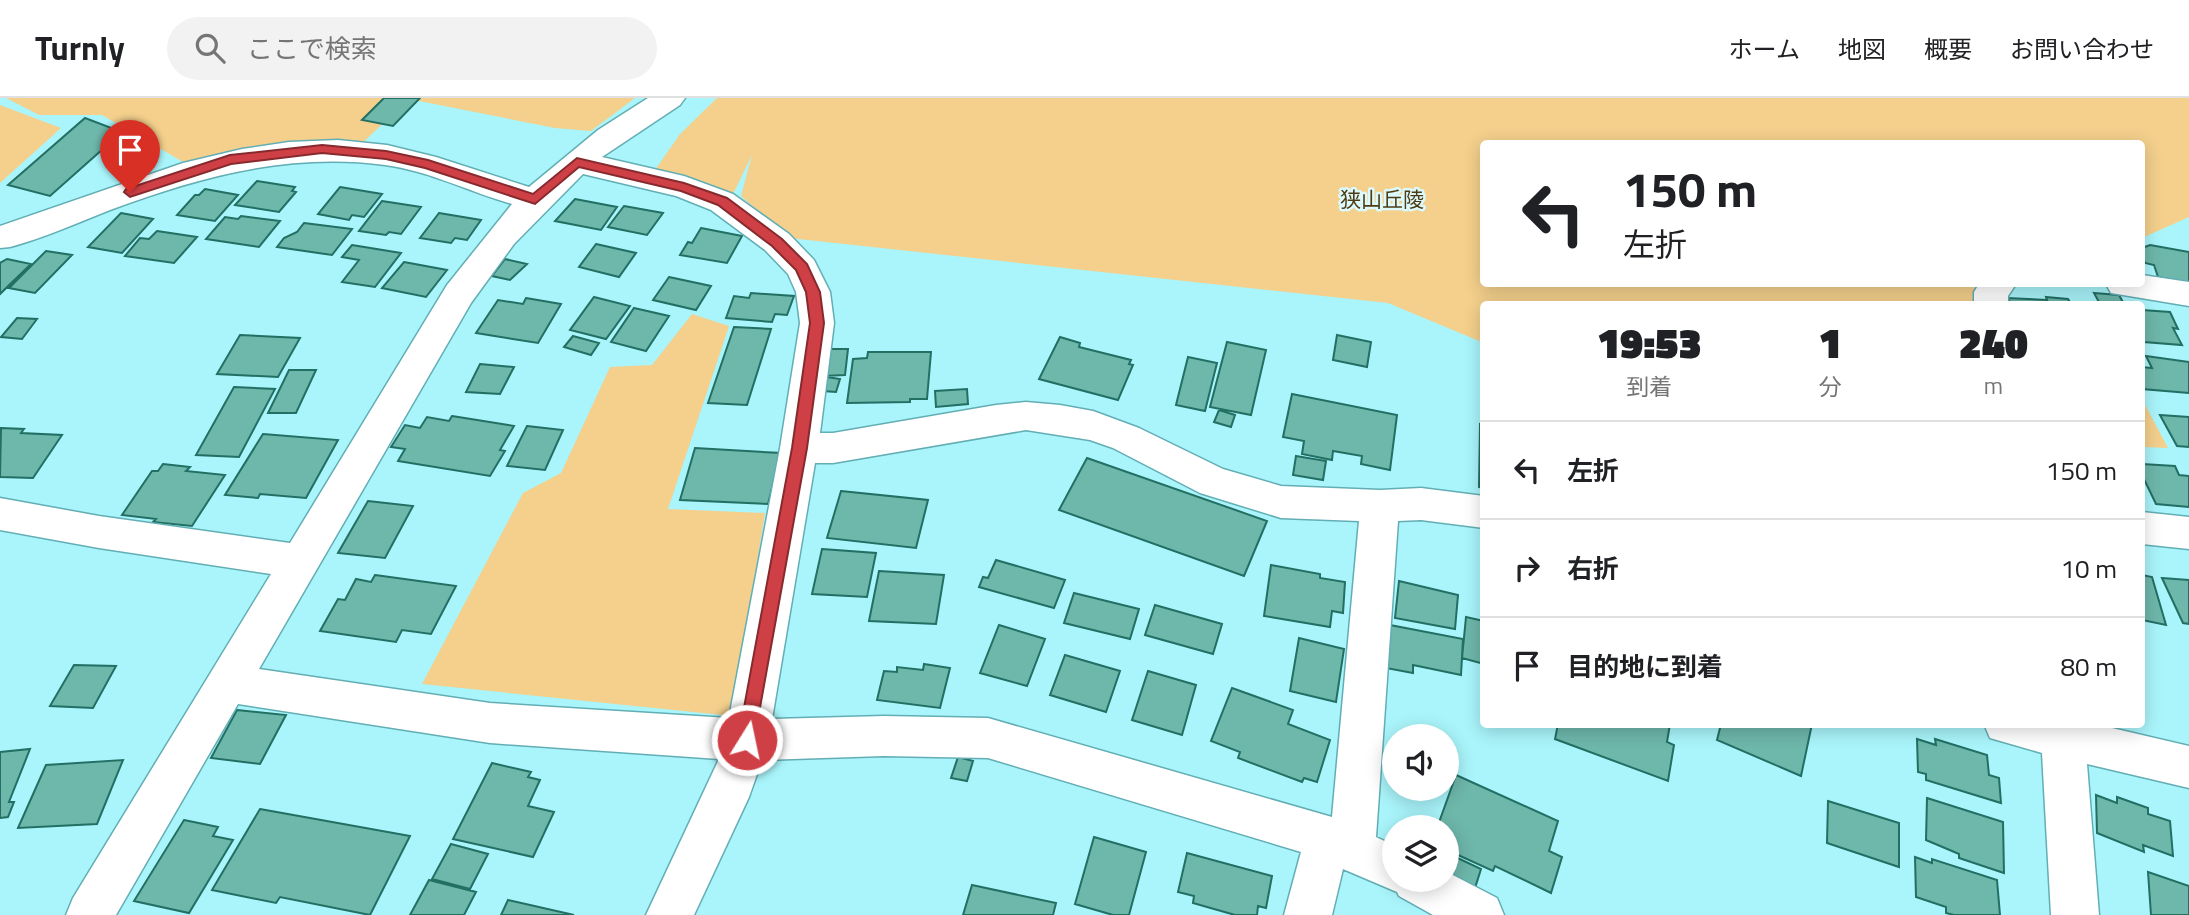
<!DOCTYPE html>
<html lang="ja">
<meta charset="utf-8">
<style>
body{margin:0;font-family:"Titillium Web","Noto Sans JP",sans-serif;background:#f2f2f2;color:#202124;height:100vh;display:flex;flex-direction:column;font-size:26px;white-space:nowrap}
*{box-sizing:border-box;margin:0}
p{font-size:23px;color:#757577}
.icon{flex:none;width:38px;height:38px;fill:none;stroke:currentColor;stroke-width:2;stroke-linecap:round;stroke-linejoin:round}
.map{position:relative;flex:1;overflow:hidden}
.side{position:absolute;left:1480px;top:203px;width:665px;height:427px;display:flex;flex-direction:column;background:#fff;border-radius:7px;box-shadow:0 4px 18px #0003}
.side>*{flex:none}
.top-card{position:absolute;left:1480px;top:42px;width:665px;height:147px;border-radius:7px;box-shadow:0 4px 18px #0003;background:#fff;color:#202124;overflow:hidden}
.controls{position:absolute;left:1382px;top:626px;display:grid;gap:14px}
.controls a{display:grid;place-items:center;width:77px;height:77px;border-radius:50%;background:#fff;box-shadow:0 4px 18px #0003;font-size:35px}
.pin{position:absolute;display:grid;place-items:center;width:60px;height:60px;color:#fff;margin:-72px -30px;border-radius:50% 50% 50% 0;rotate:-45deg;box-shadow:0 0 7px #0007}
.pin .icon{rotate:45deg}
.me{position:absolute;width:77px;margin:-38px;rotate:10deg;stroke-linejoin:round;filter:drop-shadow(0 0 5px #0008)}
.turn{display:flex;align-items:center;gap:24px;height:147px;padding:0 28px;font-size:32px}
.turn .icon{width:91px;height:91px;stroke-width:2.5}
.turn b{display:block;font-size:49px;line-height:60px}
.eta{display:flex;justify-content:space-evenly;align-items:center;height:119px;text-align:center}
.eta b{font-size:42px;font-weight:800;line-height:49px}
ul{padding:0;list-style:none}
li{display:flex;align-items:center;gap:21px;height:98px;padding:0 28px;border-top:2px solid #e0e0e0}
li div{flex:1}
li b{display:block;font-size:26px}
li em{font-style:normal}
header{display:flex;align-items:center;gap:42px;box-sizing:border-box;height:98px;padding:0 35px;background:#fff;border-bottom:2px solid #e0e0e0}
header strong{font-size:33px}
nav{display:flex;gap:38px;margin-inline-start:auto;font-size:24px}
.search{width:490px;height:63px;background:#f2f2f2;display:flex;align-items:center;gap:18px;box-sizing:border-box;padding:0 24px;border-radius:38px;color:#757577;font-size:26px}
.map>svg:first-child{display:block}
.green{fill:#f4d08c}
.building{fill:#6eb7ab;stroke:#226f64;stroke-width:2}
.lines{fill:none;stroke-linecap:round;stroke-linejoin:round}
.minor-casing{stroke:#62aeb4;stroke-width:3}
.minor{fill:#fff;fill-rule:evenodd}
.route{fill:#cf4046;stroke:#872a2e;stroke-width:2}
.labels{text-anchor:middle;stroke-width:5;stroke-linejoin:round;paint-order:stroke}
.park-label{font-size:21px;fill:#4f3b13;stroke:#dcf9fc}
</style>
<header>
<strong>Turnly</strong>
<div class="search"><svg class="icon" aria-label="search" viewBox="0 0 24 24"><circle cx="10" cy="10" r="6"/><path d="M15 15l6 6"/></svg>ここで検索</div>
<nav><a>ホーム</a><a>地図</a><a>概要</a><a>お問い合わせ</a></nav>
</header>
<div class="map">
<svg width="2189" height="817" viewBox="0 0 2189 817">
<rect width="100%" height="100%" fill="#a9f5fb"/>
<path class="green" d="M 6,0 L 635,0 L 591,33 L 555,30 L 409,1 L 356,51 L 197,72 L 102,17 L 39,17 Z
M 717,0 L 2189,0 L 2189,119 L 2142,140 L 2142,46 L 1484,46 L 1484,186 L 1973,186 L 1980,206 L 1484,206 L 1484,245 L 1388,205 L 789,140 L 741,98 L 752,57 L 733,96 L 690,79 L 655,72 L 680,36 Z
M 0,7 L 61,30 L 0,85 Z
M 692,216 L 729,228 L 668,411 L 765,415 L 732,618 L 422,586 L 523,395 L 561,375 L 610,269 L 652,267 Z
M 2142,301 L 2168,350 L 2142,349 Z"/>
<path class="building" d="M 384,0 L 420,0 L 393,28 L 362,22 Z
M 85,20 L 122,34 L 50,98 L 8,87 Z
M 257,83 L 295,89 L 292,93 L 296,94 L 279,114 L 235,107 Z
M 340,89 L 382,96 L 364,119 L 352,117 L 349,122 L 318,116 Z
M 205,91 L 238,97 L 215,123 L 177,117 L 195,97 L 199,97 Z
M 575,101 L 617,109 L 601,132 L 555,123 Z
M 382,103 L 421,109 L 401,136 L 389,134 L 386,137 L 359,133 Z
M 624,108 L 663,115 L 647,137 L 608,129 Z
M 121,115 L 153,121 L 122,155 L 88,149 Z
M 439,115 L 481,122 L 467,142 L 455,140 L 451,145 L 420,140 Z
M 241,118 L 280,123 L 259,149 L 206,141 L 225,119 L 238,121 Z
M 304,125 L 352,131 L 332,157 L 277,149 L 284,140 L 297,134 Z
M 701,130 L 742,138 L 727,165 L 680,157 L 688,144 L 692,145 Z
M 157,133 L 197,139 L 174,165 L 125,158 L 140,140 L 149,141 Z
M 596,146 L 636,155 L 619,179 L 579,169 Z
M 352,147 L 401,155 L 375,189 L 342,184 L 359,162 L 342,159 Z
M 2150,147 L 2189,154 L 2189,185 L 2158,179 L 2154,167 L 2145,165 L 2142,157 L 2142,150 Z
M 46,153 L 72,157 L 35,195 L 9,190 Z
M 7,161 L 31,166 L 0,196 L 0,165 Z
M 505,161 L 527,166 L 510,182 L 492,178 Z
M 404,164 L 447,172 L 426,199 L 382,190 Z
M 669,179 L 711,188 L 696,212 L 653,202 Z
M 751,195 L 794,198 L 787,217 L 775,216 L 772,224 L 726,220 L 734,198 L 749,200 Z
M 2094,195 L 2119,197 L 2124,206 L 2100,206 Z
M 594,199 L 630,208 L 606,241 L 570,232 Z
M 2046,199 L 2068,201 L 2071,206 L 2011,206 L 2008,200 L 2047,202 Z
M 526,200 L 561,206 L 538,245 L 476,235 L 498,202 L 523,206 Z
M 634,210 L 669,218 L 646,253 L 611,244 Z
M 2142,212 L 2170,214 L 2178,231 L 2173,230 L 2182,247 L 2144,244 Z
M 17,220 L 37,221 L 22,241 L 1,239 Z
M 734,229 L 771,231 L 747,307 L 708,305 Z
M 240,237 L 300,240 L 278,279 L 217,276 Z
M 1337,237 L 1371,244 L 1367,269 L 1333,262 Z
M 573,238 L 599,245 L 591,257 L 564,249 Z
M 1060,239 L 1080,245 L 1079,249 L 1131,262 L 1129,266 L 1133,267 L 1118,302 L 1039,281 Z
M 1227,244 L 1266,252 L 1251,317 L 1210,309 Z
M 827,251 L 848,251 L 845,277 L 824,278 Z
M 868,254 L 931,254 L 927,301 L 910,301 L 910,304 L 847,305 L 853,261 L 867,260 Z
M 2146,258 L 2189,264 L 2189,295 L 2142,291 L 2142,269 L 2152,270 Z
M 1188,259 L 1217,265 L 1205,313 L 1176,307 Z
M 480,266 L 514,269 L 500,296 L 466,294 Z
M 289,272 L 316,272 L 296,315 L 268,315 Z
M 827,279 L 840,281 L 836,294 L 823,293 Z
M 234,289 L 275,291 L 239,359 L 196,357 Z
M 967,291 L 968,306 L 936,309 L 935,293 Z
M 1292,296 L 1397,317 L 1390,372 L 1361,366 L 1362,358 L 1333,353 L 1332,362 L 1302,356 L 1304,343 L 1283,339 Z
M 1219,312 L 1235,317 L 1231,329 L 1214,324 Z
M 2160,317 L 2189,319 L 2189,349 L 2177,348 Z
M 452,318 L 514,328 L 500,352 L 505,353 L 490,378 L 398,363 L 405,351 L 391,349 L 405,327 L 420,330 L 427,319 L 449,323 Z
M 1480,326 L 1484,327 L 1484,390 L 1479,389 Z
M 527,328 L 563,332 L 545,372 L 507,368 Z
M 1,330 L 24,331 L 21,335 L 62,337 L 33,380 L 0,379 Z
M 263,336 L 338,342 L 306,400 L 260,396 L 258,400 L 225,397 Z
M 695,350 L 781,355 L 768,406 L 680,402 Z
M 1296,358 L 1326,363 L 1323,382 L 1293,377 Z
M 1087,360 L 1267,423 L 1244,478 L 1059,412 Z
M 163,366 L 190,369 L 186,373 L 225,377 L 192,428 L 153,424 L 156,421 L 122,417 L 152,373 L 158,373 Z
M 2142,366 L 2175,368 L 2179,377 L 2189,378 L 2189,409 L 2156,406 L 2142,377 Z
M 841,393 L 928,402 L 916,450 L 827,440 Z
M 368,403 L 413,408 L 385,460 L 338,455 Z
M 822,451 L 876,455 L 867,499 L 812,496 Z
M 996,462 L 1065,482 L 1054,510 L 979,489 L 983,479 L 988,480 Z
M 1271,467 L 1320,476 L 1320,480 L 1345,484 L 1343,515 L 1332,513 L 1330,529 L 1264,518 Z
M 879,473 L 944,477 L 936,526 L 869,523 Z
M 375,477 L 456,488 L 431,536 L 402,532 L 396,544 L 320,533 L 338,501 L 345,502 L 356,481 L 371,484 Z
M 2142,477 L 2152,479 L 2166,527 L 2142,522 Z
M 2162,480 L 2189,482 L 2189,526 L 2183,525 Z
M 1399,483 L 1458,497 L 1455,531 L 1395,520 Z
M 1074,495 L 1139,511 L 1130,541 L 1064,525 Z
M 1155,507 L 1222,526 L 1213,556 L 1145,537 Z
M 1466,519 L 1484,523 L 1484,566 L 1462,560 Z
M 999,527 L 1045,541 L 1027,588 L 980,575 Z
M 1390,527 L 1463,541 L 1461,577 L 1413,567 L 1413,575 L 1386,570 Z
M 1299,540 L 1344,551 L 1336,604 L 1290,593 Z
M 1065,557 L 1120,573 L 1106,614 L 1050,597 Z
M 924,566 L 950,570 L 940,610 L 877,602 L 884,573 L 897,574 L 897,569 L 923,572 Z
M 74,567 L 116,568 L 93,610 L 50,608 Z
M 1148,573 L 1196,587 L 1182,637 L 1132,622 Z
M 1232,590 L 1293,612 L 1288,626 L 1330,642 L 1317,684 L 1304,680 L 1302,684 L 1238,660 L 1240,654 L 1211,643 Z
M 237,612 L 286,617 L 260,666 L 211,660 Z
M 1558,626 L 1670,626 L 1667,644 L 1674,647 L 1668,683 L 1555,641 Z
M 1721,626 L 1812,626 L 1801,678 L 1717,642 Z
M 1917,641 L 1936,647 L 1935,641 L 1987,657 L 1989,677 L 1999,680 L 2001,705 L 1926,682 L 1926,676 L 1918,674 Z
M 30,651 L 9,704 L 14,704 L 8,719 L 0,720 L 0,654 Z
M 958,659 L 973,663 L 967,683 L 951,680 Z
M 123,662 L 97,726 L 18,730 L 46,667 Z
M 492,665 L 531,674 L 528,679 L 540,682 L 528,708 L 554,714 L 533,759 L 453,741 Z
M 1456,677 L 1558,723 L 1549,753 L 1562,759 L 1551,795 L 1495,768 L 1493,773 L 1447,752 L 1447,730 L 1437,730 Z
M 2096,697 L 2117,705 L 2117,699 L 2148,710 L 2148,716 L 2170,723 L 2173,758 L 2143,747 L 2144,754 L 2097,735 Z
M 1927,700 L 2003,724 L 2004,775 L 1959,760 L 1959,756 L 1926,742 Z
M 1828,703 L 1899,725 L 1899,769 L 1827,745 Z
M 260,711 L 410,738 L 370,817 L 280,799 L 276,805 L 212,792 Z
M 184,722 L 218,729 L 213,738 L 233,742 L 189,815 L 134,803 Z
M 1094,739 L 1146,754 L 1129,817 L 1113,817 L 1075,806 Z
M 451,746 L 488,756 L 470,791 L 432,781 Z
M 1187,755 L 1272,778 L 1266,810 L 1258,808 L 1257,817 L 1235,817 L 1193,805 L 1194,798 L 1178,794 Z
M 1447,755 L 1481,771 L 1475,790 L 1447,777 Z
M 1915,759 L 1932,765 L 1932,761 L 1997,782 L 2000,817 L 1954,817 L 1946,815 L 1946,809 L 1916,799 Z
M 2148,774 L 2189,788 L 2189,817 L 2151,817 Z
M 429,782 L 476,794 L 464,817 L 410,817 Z
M 972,787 L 1056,805 L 1053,817 L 963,817 Z
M 508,802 L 574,817 L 501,817 Z"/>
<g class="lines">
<g class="minor-casing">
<path id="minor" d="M 648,0 L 685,0 L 680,7 L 602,59 L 684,78 L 733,96 L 789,136 L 814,162 L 830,194 L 834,225 L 820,335 L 833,335 L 996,307 L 1026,304 L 1060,307 L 1093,313 L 1139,330 L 1223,371 L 1281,388 L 1380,392 L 1421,390 L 1484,398 L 1484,430 L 1421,422 L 1398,423 L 1376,739 L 1395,748 L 1395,782 L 1447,782 L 1447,774 L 1497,800 L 1504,817 L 1433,817 L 1399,798 L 1397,794 L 1343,771 L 1332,817 L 1284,817 L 1301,754 L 988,660 L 884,658 L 762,662 L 749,699 L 694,817 L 646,817 L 719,661 L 490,645 L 238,606 L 116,817 L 66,817 L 73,800 L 271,476 L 99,450 L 0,432 L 0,400 L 99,418 L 290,445 L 447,187 L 512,106 C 470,94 429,73 385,67 C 289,54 199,79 110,112 C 77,125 44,140 10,149 L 0,150 L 0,128 L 183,65 L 242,51 L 289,44 L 338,42 L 387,47 L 436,59 L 529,89 L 598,32 ZM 583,76 L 676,98 L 711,112 L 765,152 L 788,176 L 796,194 L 800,225 L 780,350 L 729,620 L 490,605 L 259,571 L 471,205 L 514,146 ZM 1026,332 L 1090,342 L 1113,350 L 1200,395 L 1281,420 L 1359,423 L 1332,719 L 988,620 L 884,618 L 772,621 L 815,365 L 833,365 Z
M 2142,177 L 2189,184 L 2189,208 L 2111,195 L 2106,186 L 2142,186 Z
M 1979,186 L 2016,186 L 2008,198 L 2008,206 L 1974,206 L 1974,194 Z
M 2142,414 L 2189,419 L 2189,451 L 2142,446 Z
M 1984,626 L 2095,626 L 2189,648 L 2189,690 L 2087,666 L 2099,817 L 2051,817 L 2042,655 L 1990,640 Z"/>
</g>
<use href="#minor" class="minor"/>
</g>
<path class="route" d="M 322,47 L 386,53 L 428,62 L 533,96 L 577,60 L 684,85 L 727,100 L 782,141 L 807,166 L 820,194 L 824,225 L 807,350 L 753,648 L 747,650 L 741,648 L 738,642 L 792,350 L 810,225 L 806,194 L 796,172 L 772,148 L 718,107 L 681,93 L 579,69 L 535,106 L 425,70 L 386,61 L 322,55 L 231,66 L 130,99 L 124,94 L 126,91 L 230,57 Z"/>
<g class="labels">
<g class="park-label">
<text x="1382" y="109">狭山丘陵</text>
</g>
</g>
</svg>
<div class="controls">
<a><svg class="icon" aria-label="sound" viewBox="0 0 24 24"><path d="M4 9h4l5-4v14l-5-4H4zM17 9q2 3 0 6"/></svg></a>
<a><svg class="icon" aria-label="layers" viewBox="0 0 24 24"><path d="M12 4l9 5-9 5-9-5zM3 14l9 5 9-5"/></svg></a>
</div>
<div class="pin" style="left:130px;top:94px;background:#d93025"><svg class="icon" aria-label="arrive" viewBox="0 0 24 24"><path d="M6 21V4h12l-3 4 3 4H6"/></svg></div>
<svg class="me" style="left:747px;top:642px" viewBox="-20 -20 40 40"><circle r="17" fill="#cf4046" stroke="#fff" stroke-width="3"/><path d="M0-11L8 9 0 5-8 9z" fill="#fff"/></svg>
<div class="top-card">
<div class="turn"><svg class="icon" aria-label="left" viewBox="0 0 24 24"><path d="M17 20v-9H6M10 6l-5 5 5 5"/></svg><div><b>150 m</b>左折</div></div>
</div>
<section class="side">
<div class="eta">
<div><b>19:53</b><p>到着</p></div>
<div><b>1</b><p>分</p></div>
<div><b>240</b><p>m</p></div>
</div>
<ul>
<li><svg class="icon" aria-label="left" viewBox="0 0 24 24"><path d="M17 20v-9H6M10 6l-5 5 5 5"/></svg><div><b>左折</b></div><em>150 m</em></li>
<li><svg class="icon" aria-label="right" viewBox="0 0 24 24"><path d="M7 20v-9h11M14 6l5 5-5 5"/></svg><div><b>右折</b></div><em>10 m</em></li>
<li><svg class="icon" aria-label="arrive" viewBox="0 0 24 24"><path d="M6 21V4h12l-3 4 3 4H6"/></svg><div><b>目的地に到着</b></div><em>80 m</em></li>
</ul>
</section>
</div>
